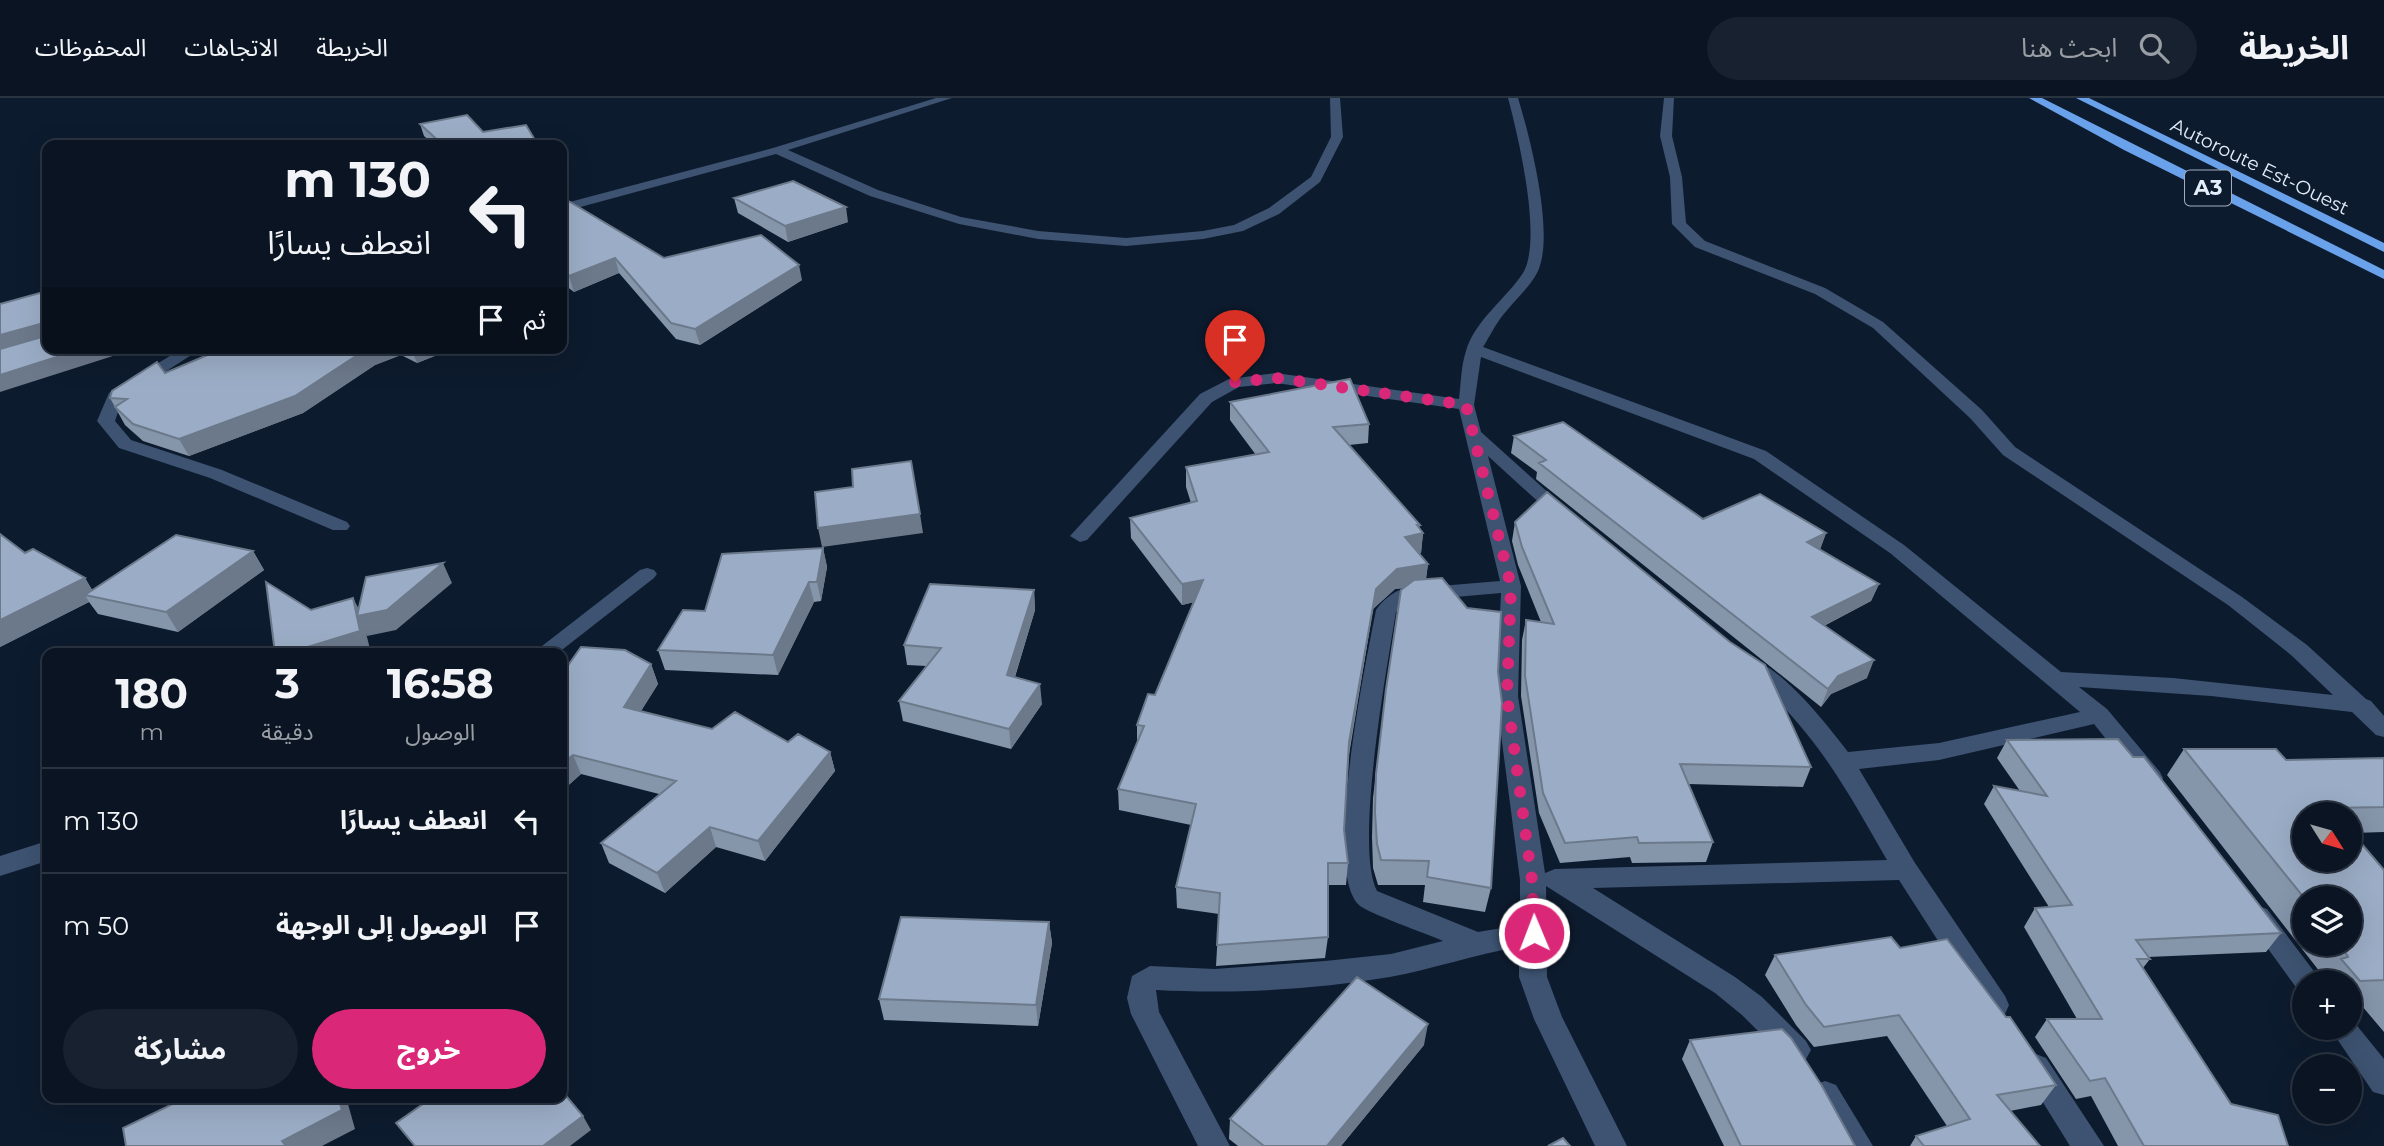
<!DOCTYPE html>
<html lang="ar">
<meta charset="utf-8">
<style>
body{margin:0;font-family:Montserrat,"Noto Sans Arabic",sans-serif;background:#18212f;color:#f1f3f6;direction:rtl;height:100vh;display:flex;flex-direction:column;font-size:26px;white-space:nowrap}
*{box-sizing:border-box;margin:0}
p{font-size:23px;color:#999ea5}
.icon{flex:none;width:38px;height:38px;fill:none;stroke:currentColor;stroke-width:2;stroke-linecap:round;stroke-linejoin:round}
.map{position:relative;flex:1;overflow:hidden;direction:ltr}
.details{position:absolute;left:42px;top:550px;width:525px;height:455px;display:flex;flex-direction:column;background:#0a1422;border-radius:14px;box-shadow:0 7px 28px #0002,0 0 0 2px #2a3340;direction:rtl}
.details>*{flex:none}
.hud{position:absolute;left:42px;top:42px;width:525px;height:214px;border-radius:14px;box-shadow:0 7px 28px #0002,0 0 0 2px #2a3340;direction:rtl;background:#0a1422;color:#f1f3f6;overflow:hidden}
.needle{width:46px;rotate:127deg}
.buttons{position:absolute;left:2292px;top:704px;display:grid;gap:14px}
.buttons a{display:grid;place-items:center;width:70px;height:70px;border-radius:50%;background:#0a1422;box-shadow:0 7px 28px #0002,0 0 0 2px #2a3340;font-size:35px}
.pin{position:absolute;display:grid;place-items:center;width:60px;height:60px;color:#fff;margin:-72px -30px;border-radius:50% 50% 50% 0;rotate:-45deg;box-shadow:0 0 7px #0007}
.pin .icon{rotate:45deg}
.me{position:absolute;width:77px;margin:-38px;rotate:359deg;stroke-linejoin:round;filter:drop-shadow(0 0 5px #0008)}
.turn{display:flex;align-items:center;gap:24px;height:147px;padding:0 21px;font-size:32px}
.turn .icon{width:91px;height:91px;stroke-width:2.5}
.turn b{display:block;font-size:49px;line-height:60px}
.then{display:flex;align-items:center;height:66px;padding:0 21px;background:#0003;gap:14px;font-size:26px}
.eta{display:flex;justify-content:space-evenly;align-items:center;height:119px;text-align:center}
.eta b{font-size:42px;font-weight:700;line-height:49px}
.primary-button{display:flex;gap:14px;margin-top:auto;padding:14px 21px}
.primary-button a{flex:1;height:80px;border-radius:42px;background:#db2777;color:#fff;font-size:28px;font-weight:700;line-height:80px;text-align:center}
.primary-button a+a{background:#18212f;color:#f1f3f6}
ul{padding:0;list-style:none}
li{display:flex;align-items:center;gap:21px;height:105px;padding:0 21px;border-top:2px solid #2a3340}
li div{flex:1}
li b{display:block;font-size:26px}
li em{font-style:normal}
header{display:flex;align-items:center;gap:42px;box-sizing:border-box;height:98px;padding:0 35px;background:#0a1422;border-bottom:2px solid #2a3340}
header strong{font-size:33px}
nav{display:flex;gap:38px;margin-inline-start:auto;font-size:24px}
.search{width:490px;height:63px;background:#18212f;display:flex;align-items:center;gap:18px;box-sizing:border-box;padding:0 24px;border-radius:38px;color:#999ea5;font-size:26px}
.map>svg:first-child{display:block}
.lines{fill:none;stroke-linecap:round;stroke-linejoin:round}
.street{fill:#3d5371;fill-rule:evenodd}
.highway{fill:#6aa1eb;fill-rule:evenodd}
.wall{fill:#8595aa;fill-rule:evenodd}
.shaded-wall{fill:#6c798b}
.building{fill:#9badc6;stroke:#6c798b;stroke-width:2}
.route{stroke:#db2777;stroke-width:12;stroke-dasharray:0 21.6}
.labels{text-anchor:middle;stroke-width:7;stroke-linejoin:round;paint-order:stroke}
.far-street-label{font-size:19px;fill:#e4eefb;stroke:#0d1b2e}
.shield{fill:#0d1b2e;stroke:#a4afbe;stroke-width:2}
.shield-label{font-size:21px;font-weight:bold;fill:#e4eefb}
</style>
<header>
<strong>الخريطة</strong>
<div class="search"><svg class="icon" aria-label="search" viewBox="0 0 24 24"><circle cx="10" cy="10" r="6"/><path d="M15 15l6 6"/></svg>ابحث هنا</div>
<nav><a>الخريطة</a><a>الاتجاهات</a><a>المحفوظات</a></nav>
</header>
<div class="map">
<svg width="2384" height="1048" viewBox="0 0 2384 1048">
<rect width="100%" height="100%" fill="#0d1b2e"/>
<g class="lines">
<path class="street" d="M 936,0 L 952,0 L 788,52 L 878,92 L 961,119 L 1038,133 L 1126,140 L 1203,133 L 1234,127 L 1269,110 L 1311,79 L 1331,39 L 1330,0 L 1340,0 L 1343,39 L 1320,84 L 1279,116 L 1243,133 L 1203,141 L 1126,148 L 1038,141 L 959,126 L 870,98 L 776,56 L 562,114 L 562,106 L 773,50 Z
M 1508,0 L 1518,0 C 1530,39 1556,139 1537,175 C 1529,190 1514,203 1503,217 C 1495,227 1490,238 1483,249 L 1766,353 L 1904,447 L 2061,574 L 2173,580 L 2333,597 L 2291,557 L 2228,507 L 2003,357 L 1970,320 L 1873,230 L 1815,196 L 1695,149 L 1672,126 L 1670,79 L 1660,38 L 1664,0 L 1674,0 L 1672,38 L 1682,79 L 1686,125 L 1705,143 L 1825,190 L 1883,224 L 1982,312 L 2015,349 L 2242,499 L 2307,547 L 2366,601 L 2371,603 L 2384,618 L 2384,639 L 2376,637 L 2352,614 L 2211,598 L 2079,589 L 2107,611 L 2160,674 L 2163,680 L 2160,686 L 2151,689 L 2142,686 L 2094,626 L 1939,662 L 1859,671 L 1915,765 L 2005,898 L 2009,907 L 2005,916 L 1995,919 L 1985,916 L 1899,782 L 1593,790 L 1735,879 L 1762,899 L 1806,943 L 1811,952 L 1806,961 L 1796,965 L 1786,961 L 1742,917 L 1715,895 L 1546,788 L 1547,879 L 1562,919 L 1627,1048 L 1595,1048 L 1534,921 L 1519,879 L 1519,849 C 1476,856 1433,871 1390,879 C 1313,892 1233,896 1156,892 L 1159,914 L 1230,1048 L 1198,1048 L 1131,916 L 1127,900 L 1132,878 L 1150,868 L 1215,871 L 1325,863 L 1391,856 L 1443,843 C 1428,836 1367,815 1359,807 C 1322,773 1366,563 1376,512 C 1382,503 1393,493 1404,491 L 1500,483 L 1459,311 L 1276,285 L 1239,289 L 1212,304 L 1087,442 L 1080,444 L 1070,438 L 1200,296 L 1229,281 L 1276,275 L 1459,301 C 1461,285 1461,268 1466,253 C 1475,222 1506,201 1523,175 C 1543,142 1518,37 1508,0 ZM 1481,259 L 1754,361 L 1890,455 L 2080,614 L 1939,645 L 1848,654 C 1830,631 1771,553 1740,561 L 1737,566 L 1740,571 C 1810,623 1845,689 1887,762 L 1555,771 L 1545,775 L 1518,598 L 1521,488 L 1488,358 L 1556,420 L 1570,420 L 1572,416 L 1481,334 L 1474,307 ZM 1501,495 L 1496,598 L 1520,782 L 1520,827 L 1478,834 L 1377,793 C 1354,749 1387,569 1396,514 L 1410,503 Z
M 183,250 L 202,250 L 122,302 L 115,323 L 131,342 L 222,372 L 347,424 L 350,428 L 347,432 L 333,432 L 210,380 L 119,350 L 97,323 L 109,295 Z
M 647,470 L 654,472 L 657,476 L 654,480 L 558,555 L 533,555 L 640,472 Z
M 47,743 L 47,763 L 0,778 L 0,758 Z
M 2258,808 L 2267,811 L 2322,884 L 2305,884 L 2305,895 L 2298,892 L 2245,819 L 2249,811 Z
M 2350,919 L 2384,961 L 2384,997 L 2373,994 L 2329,929 L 2350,929 Z
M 2036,956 L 2046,960 L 2104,1048 L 2070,1048 L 2021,969 L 2026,960 Z
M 1825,983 L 1836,987 L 1873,1048 L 1840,1048 L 1810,997 L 1814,987 Z"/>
<path class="highway" d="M 2029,0 L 2042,0 L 2384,172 L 2384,181 L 2124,52 Z
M 2076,0 L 2089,0 L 2384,145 L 2384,154 Z"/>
</g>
<path class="wall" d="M 420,26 L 483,34 L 538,47 L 434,47 L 424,38 Z
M 734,100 L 848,124 L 788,144 L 738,115 Z
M 562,101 L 664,160 L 802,182 L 700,247 L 676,241 L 619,175 L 574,194 L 562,185 Z
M 224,250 L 455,250 L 417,265 L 401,257 L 375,267 L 303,315 L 189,358 L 143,343 L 125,327 L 110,300 L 165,275 Z
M 1230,304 L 1369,326 L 1368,345 L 1349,347 L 1423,435 L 1421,455 L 1419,456 L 1428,466 L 1426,481 L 1498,574 L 1491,790 L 1485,814 L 1423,804 L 1425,787 L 1378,787 L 1373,770 L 1372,739 L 1373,700 L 1386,591 L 1404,490 L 1395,491 L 1373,511 L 1349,657 L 1344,732 L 1348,765 L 1346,787 L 1328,787 L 1328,839 L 1325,860 L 1216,868 L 1219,816 L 1177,810 L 1176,789 L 1191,727 L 1119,712 L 1118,691 L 1137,645 L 1137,627 L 1155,597 L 1194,504 L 1182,507 L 1131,440 L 1130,420 L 1191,405 L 1186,389 L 1186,369 L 1256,357 L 1230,322 Z
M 1514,338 L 1703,421 L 1826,435 L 1820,451 L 1879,486 L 1871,503 L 1824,528 L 1867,580 L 1831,596 L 1821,609 L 1536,381 L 1537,374 L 1511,355 Z
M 1515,424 L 1811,669 L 1803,689 L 1688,686 L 1713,744 L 1706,764 L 1632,765 L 1630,759 L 1560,765 L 1539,715 L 1521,598 L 1522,542 L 1526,522 L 1541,524 L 1518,467 L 1512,443 Z
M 0,436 L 25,455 L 85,480 L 92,492 L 253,453 L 264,472 L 178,534 L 98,516 L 89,504 L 0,549 Z
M 823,450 L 827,469 L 821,503 L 814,504 L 778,577 L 665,572 L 658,552 L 705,513 Z
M 1034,492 L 1035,512 L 1015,579 L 1042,606 L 1011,651 L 903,623 L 899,603 L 926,568 L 907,567 L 904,547 Z
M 651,566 L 658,586 L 641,613 L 712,631 L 788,644 L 830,654 L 835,673 L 765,763 L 716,749 L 665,795 L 609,765 L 601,745 L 659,696 L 581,676 L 562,693 L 562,576 Z
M 2007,642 L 2133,659 L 2281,835 L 2266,854 L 2148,859 L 2150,861 L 2143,870 L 2231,1006 L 2288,1048 L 2118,1048 L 2091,998 L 2076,1001 L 2035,939 L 2047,921 L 2077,921 L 2024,829 L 2035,810 L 2049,809 L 1984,706 L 1994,688 L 2020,693 L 1997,660 Z
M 2184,651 L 2286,662 L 2384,660 L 2384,734 L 2353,735 L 2384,772 L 2384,934 L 2362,908 L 2350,908 L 2350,884 L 2321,884 L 2323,881 L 2320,874 L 2167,677 ZM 2305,716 L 2350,716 L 2350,761 ZM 2305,800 L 2350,845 L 2305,845 Z
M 1049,824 L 1052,845 L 1038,928 L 884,922 L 879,901 Z
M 1900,850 L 2056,987 L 2041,1007 L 2010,1013 L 2040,1048 L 1910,1048 L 1916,1038 L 1947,1028 L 1887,938 L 1814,949 L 1796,927 L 1765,877 L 1775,857 Z
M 1690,942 L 1855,1048 L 1724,1048 L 1682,961 Z
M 1424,947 L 1341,1048 L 1238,1048 L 1229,1041 L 1230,1021 Z"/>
<path class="shaded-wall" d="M 846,109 L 848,124 L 788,144 L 785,128 Z
M 615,160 L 619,175 L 574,194 L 569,178 Z
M 799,167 L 802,182 L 700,247 L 695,231 Z
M 40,226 L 41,233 L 46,241 L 0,253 L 0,237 Z
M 85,250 L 138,250 L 0,294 L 0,277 Z
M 368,250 L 398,250 L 401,257 L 375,267 L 303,315 L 189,358 L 179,341 Z
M 411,250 L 455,250 L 417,265 Z
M 920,416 L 923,435 L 822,449 L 818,430 Z
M 1417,427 L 1420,427 L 1418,436 L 1423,435 L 1421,455 L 1403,459 L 1405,439 Z
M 1826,435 L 1820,452 L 1807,444 Z
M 823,450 L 827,469 L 821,503 L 817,484 Z
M 253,453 L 264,472 L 178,534 L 166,514 Z
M 443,465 L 452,485 L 396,532 L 367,538 L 366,535 L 370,551 L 359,555 L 288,555 L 353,500 L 362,517 Z
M 1428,466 L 1425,487 L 1395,491 L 1373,511 L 1347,666 L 1349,644 L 1376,491 L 1397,471 Z
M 85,480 L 97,500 L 85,497 L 89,504 L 0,549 L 0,522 Z
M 1203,482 L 1203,502 L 1182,507 L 1182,486 Z
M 809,484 L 814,504 L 778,577 L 773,557 Z
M 1879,486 L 1871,503 L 1806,537 L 1812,519 Z
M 1034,492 L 1035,512 L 1009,598 L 1007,577 Z
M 1874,562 L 1867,580 L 1831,596 L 1821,609 L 1828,591 L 1838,578 Z
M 651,566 L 658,586 L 631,629 L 624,609 Z
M 1040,586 L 1042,606 L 1011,651 L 1009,631 Z
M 830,654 L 835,673 L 765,763 L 758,743 Z
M 573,657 L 581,676 L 562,693 L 562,666 Z
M 710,729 L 716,749 L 665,795 L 657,775 Z
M 1049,824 L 1052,845 L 1038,928 L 1036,907 Z
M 1428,926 L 1424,947 L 1341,1048 L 1327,1048 Z
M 338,999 L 346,999 L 355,1031 L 322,1048 L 286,1048 L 282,1043 Z
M 583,1018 L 591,1032 L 570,1048 L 543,1048 Z"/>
<path class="building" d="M 467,17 L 483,34 L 526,27 L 538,47 L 443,47 L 420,26 Z
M 793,83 L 846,109 L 785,128 L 734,100 Z
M 562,101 L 565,101 L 664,160 L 761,137 L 799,167 L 695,231 L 671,225 L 615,160 L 569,178 L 562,173 Z
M 47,193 L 47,236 L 41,233 L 40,226 L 0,237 L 0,206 Z
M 47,236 L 47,250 L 85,250 L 0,277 L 0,251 L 45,238 Z
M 224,250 L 368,250 L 295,298 L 179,341 L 133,326 L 115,309 L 127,301 L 110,300 L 112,293 L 157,264 L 165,275 Z
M 1350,281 L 1369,326 L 1333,329 L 1420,427 L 1417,427 L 1423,435 L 1405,439 L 1428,466 L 1397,471 L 1376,491 L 1349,644 L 1344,732 L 1348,765 L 1328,765 L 1328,839 L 1217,847 L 1220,795 L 1176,789 L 1196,706 L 1118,691 L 1144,628 L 1137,627 L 1148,596 L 1155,597 L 1203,482 L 1182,486 L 1130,420 L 1197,403 L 1186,369 L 1269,354 L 1230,304 Z
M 1563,324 L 1703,421 L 1760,396 L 1826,435 L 1807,444 L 1879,486 L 1812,519 L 1874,562 L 1838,578 L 1828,591 L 1539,365 L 1546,362 L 1514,338 Z
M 911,363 L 920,416 L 818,430 L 815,394 L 853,389 L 852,371 Z
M 1547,394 L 1730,544 L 1765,567 L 1811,669 L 1680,666 L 1713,744 L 1639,745 L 1637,739 L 1565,745 L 1543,695 L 1525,578 L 1526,522 L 1554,526 L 1522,449 L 1515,424 Z
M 0,436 L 25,455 L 33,451 L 85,480 L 0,522 Z
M 176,437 L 253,453 L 166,514 L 85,497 Z
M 823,450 L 817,484 L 809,484 L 773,557 L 658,552 L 683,512 L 705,513 L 722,456 Z
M 443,465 L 387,512 L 357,518 L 366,479 Z
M 1442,480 L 1467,510 L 1501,514 L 1498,574 L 1502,605 L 1491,790 L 1427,779 L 1429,763 L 1381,762 L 1377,746 L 1375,714 L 1376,676 L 1386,591 L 1401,492 L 1414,482 Z
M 266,484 L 311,512 L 353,500 L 360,533 L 288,555 L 275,555 Z
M 930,486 L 1034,492 L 1007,577 L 1040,586 L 1009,631 L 899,603 L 941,550 L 904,547 Z
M 581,549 L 625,552 L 651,566 L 624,609 L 712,631 L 735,614 L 788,644 L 798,636 L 830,654 L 758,743 L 710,729 L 657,775 L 601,745 L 676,683 L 573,657 L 562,666 L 562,576 Z
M 2118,641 L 2133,659 L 2144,659 L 2281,835 L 2136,842 L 2150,861 L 2137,861 L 2231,1006 L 2278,1017 L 2288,1048 L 2144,1048 L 2105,980 L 2090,983 L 2047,921 L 2102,921 L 2035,810 L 2072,807 L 1994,688 L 2047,698 L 2007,642 Z
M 2184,651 L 2276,651 L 2286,662 L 2384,660 L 2384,709 L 2332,710 L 2336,716 L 2305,716 L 2305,761 L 2350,761 L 2350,732 L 2384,772 L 2384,882 L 2360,883 L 2341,861 L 2348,859 L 2340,845 L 2350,845 L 2350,800 L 2305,800 L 2305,801 Z
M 901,819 L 1049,824 L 1036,907 L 879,901 Z
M 1891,839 L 1900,850 L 1947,841 L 2006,919 L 2010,919 L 2056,987 L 1997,997 L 2040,1048 L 1924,1048 L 1916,1038 L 1970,1021 L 1899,917 L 1824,929 L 1806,907 L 1775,857 Z
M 1357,879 L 1428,926 L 1327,1048 L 1264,1048 L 1230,1021 Z
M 1782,931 L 1791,940 L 1822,988 L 1855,1048 L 1741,1048 L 1690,942 Z
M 562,993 L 583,1018 L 543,1048 L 415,1048 L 396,1025 L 433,999 L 478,999 L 480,1002 L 484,999 L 562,999 Z
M 187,999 L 338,999 L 342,1012 L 282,1043 L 286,1048 L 126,1048 L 123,1030 Z
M 1563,1040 L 1570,1048 L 1548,1048 Z"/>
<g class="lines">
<path class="route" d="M 1235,284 L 1276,280 L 1466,307 L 1511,488 L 1507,598 L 1532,782 L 1534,835"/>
</g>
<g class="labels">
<g class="far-street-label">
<text transform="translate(2260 68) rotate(26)" y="7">Autoroute Est-Ouest</text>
</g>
<rect class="shield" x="2185" y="72.5" width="46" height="35" rx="5"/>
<g class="shield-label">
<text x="2208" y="97">A3</text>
</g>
</g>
</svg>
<div class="buttons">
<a><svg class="needle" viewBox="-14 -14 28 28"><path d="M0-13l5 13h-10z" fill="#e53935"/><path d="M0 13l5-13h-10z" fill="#999ea5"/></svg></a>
<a><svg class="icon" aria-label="layers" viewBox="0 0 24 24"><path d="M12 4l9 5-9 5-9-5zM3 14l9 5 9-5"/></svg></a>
<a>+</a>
<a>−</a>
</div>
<div class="pin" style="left:1235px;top:284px;background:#d93025"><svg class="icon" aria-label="arrive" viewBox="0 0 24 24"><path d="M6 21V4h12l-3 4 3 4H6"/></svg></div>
<svg class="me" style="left:1534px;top:835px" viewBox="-20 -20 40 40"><circle r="17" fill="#db2777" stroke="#fff" stroke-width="3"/><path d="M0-11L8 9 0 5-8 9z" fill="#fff"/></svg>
<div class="hud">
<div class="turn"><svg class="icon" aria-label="left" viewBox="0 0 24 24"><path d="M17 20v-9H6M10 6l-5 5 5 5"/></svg><div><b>130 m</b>انعطف يسارًا</div></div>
<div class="then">ثم<svg class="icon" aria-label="arrive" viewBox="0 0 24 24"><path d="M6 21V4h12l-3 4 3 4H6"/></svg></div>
</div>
<section class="details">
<div class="eta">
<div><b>16:58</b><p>الوصول</p></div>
<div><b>3</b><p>دقيقة</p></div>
<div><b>180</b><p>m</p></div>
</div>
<ul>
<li><svg class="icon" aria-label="left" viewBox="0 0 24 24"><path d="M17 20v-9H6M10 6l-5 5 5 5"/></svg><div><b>انعطف يسارًا</b></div><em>130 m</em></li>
<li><svg class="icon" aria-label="arrive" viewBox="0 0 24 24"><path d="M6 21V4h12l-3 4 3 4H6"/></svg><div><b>الوصول إلى الوجهة</b></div><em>50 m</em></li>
</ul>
<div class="primary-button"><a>خروج</a><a>مشاركة</a></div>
</section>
</div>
